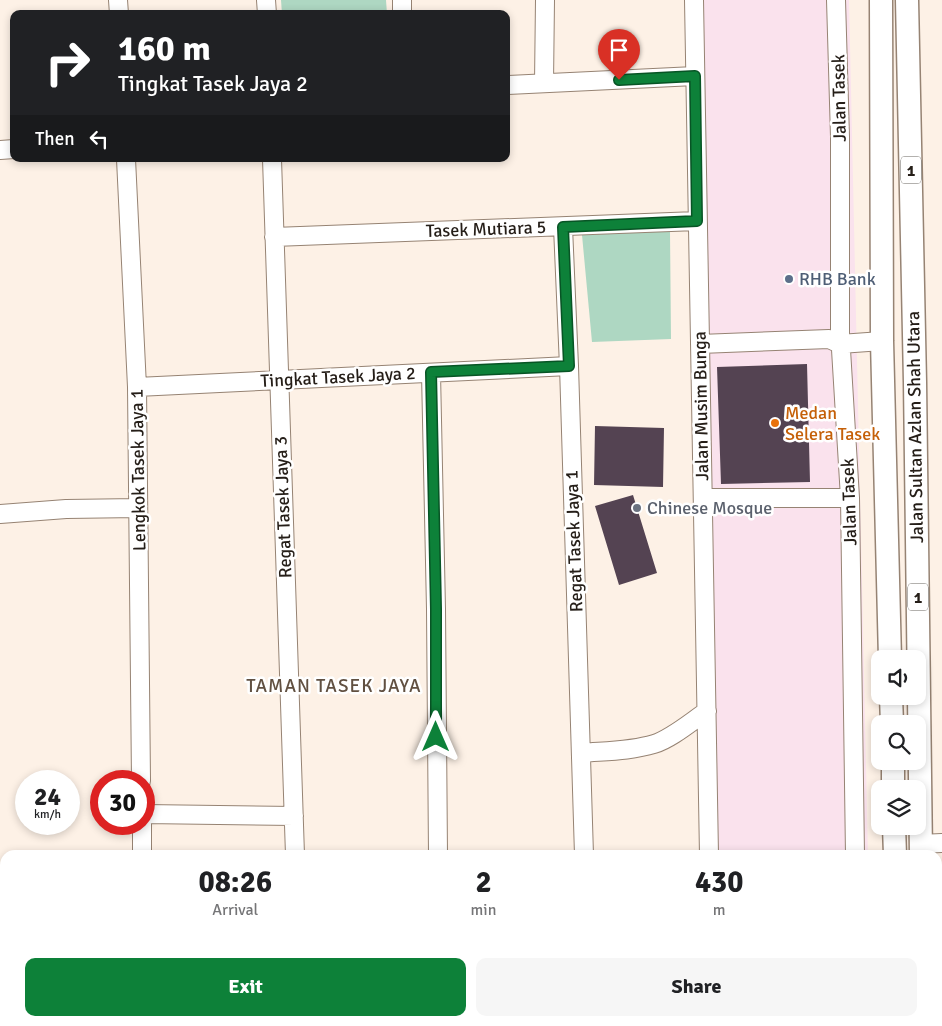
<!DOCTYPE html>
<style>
body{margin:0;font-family:Signika,sans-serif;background:#f6f6f6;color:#202124;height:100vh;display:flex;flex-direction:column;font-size:19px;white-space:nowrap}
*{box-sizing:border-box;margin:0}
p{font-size:16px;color:#757577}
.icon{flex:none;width:28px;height:28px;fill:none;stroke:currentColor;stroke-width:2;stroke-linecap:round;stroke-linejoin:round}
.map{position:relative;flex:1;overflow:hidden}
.sheet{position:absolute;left:0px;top:850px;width:942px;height:176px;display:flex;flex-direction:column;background:#fff;border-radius:15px 15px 0 0;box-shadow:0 2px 8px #0003}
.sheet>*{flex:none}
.banner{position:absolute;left:10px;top:10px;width:500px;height:152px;border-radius:10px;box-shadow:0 2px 8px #0003;background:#202124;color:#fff;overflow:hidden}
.tools{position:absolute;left:871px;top:650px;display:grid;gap:10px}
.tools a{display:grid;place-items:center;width:55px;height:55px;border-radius:10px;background:#fff;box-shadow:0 2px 8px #0003;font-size:25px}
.speed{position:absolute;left:15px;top:770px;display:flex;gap:10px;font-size:25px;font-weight:700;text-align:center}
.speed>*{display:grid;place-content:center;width:65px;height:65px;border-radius:50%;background:#fff;box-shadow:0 2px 8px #0003;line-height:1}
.speed small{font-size:12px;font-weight:400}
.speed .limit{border:8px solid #d22;background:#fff;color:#111}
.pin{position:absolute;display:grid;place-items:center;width:42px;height:42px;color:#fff;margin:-51px -21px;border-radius:50% 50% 50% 0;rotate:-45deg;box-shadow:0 0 5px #0007}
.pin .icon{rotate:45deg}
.me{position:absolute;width:55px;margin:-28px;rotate:0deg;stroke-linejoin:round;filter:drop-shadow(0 0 4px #0008)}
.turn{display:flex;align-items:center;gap:18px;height:105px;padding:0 25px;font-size:22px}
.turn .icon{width:65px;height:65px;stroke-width:2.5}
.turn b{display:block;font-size:35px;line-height:42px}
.then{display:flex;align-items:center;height:48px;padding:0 25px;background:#0003;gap:10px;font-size:19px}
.eta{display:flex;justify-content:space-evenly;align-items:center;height:85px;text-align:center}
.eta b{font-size:30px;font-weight:800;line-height:35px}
.action{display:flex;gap:10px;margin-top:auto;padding:10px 25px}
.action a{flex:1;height:58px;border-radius:10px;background:#0d8139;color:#fff;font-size:20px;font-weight:800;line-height:58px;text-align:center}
.action a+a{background:#f6f6f6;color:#202124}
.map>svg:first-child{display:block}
.commercial{fill:#fae2ed}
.green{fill:#aed7c2}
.building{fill:#544352}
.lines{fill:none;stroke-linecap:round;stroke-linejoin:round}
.minor-casing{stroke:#968373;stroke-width:20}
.major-casing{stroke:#968373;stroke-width:25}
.highway-casing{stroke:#968373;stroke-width:28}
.minor{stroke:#fff;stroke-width:18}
.major{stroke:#fff;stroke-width:22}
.highway{stroke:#fff;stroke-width:25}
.route-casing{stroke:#085425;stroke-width:12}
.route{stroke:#0d8139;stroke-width:9}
.service-dot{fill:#5c6f8a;stroke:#fff;stroke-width:2}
.food-dot{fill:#e8710a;stroke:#fff;stroke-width:2}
.worship-dot{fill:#6b7280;stroke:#fff;stroke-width:2}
.labels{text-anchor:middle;stroke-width:5;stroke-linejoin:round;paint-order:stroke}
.shield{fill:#fff;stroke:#66625d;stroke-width:1}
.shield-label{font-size:16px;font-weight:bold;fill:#251e18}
.street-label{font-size:18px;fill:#251e18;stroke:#fff}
.service-label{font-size:18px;fill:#4e5e75;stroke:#fff;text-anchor:start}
.food-label{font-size:18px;fill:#c56008;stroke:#fff;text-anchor:start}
.worship-label{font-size:18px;fill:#5b616d;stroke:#fff;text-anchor:start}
.neighbourhood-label{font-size:19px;letter-spacing:1px;fill:#615041;stroke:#fff}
</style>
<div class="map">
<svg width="942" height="1026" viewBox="0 0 942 1026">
<rect width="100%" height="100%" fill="#fdf1e6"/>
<path class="commercial" d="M 686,0 L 849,0 L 868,855 L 701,855 Z
M 704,1021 L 872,1021 L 872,1026 L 704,1026 Z"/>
<path class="green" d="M 281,0 L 386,0 L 387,14 L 282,14 Z
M 670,231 L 671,339 L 592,342 L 582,235 Z"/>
<path class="building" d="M 807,364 L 810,482 L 721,484 L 717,367 Z
M 595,426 L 664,428 L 663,487 L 594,485 Z
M 633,495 L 657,573 L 619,585 L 595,506 Z"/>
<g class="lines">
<g class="minor-casing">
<path id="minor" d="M 118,0 L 119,14
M 266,0 L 267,14
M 694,0 L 709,855
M 836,0 L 840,137 L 840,333 L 850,498 L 855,855
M 402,14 L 402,0
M 544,83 L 545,0
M 506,85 L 695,76
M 0,150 L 14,149
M 126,159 L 137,387 L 141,781
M 272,159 L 295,855
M 563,227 L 569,366 L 584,855
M 274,237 L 697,221
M 700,344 L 829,339 L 840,344 L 882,341
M 431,373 L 436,609 L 438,855
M 137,387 L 569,366
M 703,498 L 850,498
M 0,514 L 66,509 L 138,508
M 582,753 C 605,751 631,751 654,744 C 671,739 692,721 707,711
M 144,814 L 294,816
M 142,824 L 142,855
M 920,844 L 942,843
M 144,1021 L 144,1026
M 300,1021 L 300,1026
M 442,1021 L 442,1026
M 590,1021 L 590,1026
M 712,1021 L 713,1026
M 853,1026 L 853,1021"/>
</g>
<g class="major-casing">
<path id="major" d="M 881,0 L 882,341 L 890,659
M 907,0 L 915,382 L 921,855
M 891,696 L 892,724
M 893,761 L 893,789
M 894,826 L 895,855
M 899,1021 L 899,1026"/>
</g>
<g class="highway-casing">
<path id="highway" d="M 924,1023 L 925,1026"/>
</g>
<use href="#minor" class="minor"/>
<use href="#major" class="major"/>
<use href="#highway" class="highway"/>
</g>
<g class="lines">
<g class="route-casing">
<path id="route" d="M 436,737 L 436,609 L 431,372 L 569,366 L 563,227 L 697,221 L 695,76 L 619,80"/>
</g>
<use href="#route" class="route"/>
</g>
<circle class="service-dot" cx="789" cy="279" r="5"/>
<circle class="food-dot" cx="775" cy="423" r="5"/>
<circle class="worship-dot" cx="637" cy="508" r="5"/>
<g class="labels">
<g class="shield">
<rect x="901" y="156.5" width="20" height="27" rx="4"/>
<rect x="908" y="583.5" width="20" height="27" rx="4"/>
</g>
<g class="shield-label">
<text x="911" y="176">1</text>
<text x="918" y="603">1</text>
</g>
<g class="street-label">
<text transform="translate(839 98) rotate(-91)" y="6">Jalan Tasek</text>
<text transform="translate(486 229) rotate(-2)" y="6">Tasek Mutiara 5</text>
<text transform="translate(338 377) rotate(-3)" y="6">Tingkat Tasek Jaya 2</text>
<text transform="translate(701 406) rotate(-91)" y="6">Jalan Musim Bunga</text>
<text transform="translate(915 427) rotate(-91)" y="6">Jalan Sultan Azlan Shah Utara</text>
<text transform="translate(138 470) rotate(-91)" y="6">Lengkok Tasek Jaya 1</text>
<text transform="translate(849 502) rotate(-92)" y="6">Jalan Tasek</text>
<text transform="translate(283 507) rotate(-92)" y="6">Regat Tasek Jaya 3</text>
<text transform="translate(574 541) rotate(-92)" y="6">Regat Tasek Jaya 1</text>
</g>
<g class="service-label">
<text x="799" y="285">RHB Bank</text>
</g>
<g class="food-label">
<text x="785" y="419">Medan<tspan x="785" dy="21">Selera Tasek</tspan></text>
</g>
<g class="worship-label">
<text x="647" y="514">Chinese Mosque</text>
</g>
<g class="neighbourhood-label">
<text x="334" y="692">TAMAN TASEK JAYA</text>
</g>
</g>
</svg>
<div class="tools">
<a><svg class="icon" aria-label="sound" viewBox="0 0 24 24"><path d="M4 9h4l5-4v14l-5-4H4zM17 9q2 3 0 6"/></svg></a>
<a><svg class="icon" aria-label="search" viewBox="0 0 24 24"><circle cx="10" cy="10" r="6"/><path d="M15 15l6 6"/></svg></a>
<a><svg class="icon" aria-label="layers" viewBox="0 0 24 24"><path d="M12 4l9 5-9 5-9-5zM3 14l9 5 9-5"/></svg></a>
</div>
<div class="speed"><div>24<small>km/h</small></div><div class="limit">30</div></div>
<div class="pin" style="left:619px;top:80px;background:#d93025"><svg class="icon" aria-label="arrive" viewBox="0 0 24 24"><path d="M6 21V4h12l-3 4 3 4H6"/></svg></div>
<svg class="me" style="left:436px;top:737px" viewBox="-20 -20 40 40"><path d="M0-17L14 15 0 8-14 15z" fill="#0d8139" stroke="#fff" stroke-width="4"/></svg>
<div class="banner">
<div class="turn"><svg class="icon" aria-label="right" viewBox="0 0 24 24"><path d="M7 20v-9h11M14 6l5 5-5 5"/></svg><div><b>160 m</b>Tingkat Tasek Jaya 2</div></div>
<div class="then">Then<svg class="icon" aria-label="left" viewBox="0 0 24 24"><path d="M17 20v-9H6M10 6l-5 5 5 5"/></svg></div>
</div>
<section class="sheet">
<div class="eta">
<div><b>08:26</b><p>Arrival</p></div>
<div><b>2</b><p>min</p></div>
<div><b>430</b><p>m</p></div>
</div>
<div class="action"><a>Exit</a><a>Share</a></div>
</section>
</div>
